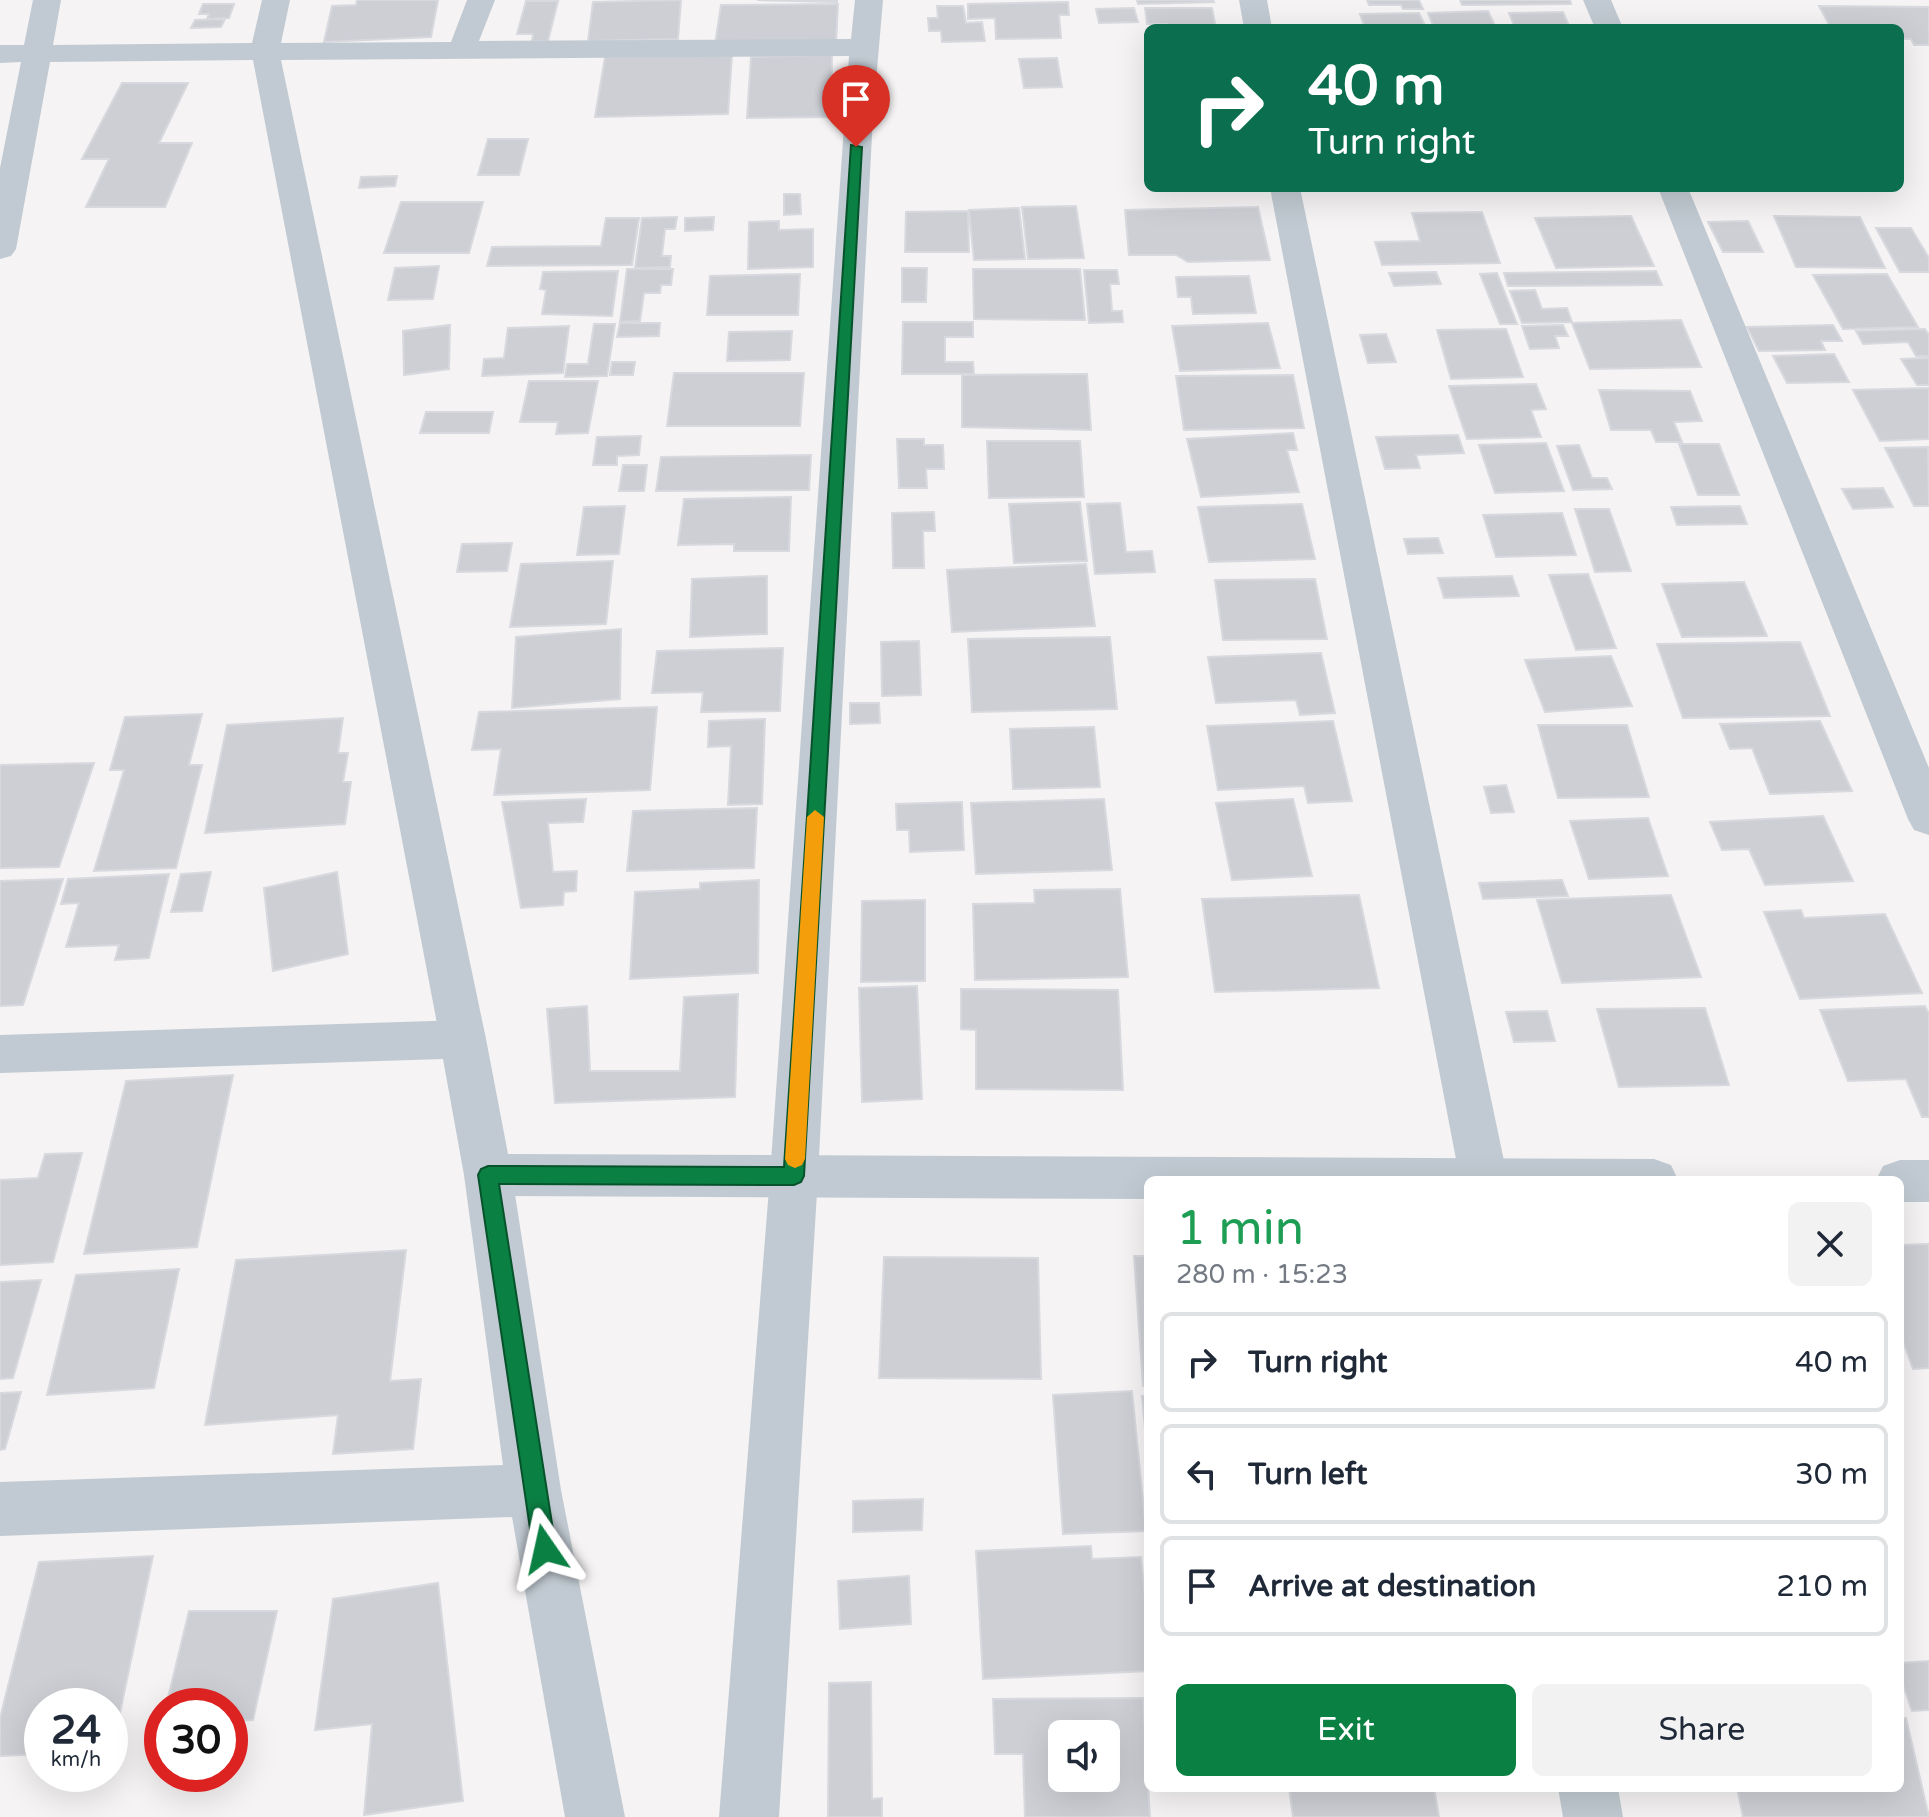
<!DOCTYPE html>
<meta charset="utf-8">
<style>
body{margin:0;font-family:"Varela Round",sans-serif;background:#f2f2f3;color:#1f2937;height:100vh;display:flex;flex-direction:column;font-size:30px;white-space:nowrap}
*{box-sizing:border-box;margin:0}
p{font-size:26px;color:#747a83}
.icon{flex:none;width:44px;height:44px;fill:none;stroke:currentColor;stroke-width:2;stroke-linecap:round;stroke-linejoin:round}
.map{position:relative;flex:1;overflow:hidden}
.details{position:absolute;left:1144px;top:1176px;width:760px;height:616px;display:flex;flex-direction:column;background:#fff;border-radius:12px;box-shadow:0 8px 32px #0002}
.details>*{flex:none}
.guide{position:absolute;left:1144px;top:24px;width:760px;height:168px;border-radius:12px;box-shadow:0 8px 32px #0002;background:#0b6e4f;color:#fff;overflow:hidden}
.fabs{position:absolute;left:1048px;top:1720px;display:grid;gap:16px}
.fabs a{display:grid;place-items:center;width:72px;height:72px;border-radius:12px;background:#fff;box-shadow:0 8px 32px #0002;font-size:40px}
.speed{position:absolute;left:24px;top:1688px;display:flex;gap:16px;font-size:40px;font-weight:700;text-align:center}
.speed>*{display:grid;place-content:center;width:104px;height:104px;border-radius:50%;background:#fff;box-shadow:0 8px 32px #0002;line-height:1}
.speed small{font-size:20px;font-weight:400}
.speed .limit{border:12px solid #d22;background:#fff;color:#111}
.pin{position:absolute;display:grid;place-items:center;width:68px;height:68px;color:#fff;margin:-82px -34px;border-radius:50% 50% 50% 0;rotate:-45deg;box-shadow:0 0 8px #0007}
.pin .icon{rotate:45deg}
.me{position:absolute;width:88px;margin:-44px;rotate:349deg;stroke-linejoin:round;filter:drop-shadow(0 0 6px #0008)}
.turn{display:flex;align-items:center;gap:28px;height:168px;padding:0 32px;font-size:36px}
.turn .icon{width:104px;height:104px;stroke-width:2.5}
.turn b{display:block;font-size:56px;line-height:68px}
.round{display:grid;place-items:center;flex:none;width:84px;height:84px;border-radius:12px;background:#f2f2f3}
.head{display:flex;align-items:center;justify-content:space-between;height:136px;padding:0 32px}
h1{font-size:48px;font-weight:600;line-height:60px;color:#1e9e55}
.cta{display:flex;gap:16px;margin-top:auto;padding:16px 32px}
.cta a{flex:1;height:92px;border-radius:12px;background:#0b8043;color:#fff;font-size:32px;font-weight:600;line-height:92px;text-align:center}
.cta a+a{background:#f2f2f3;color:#1f2937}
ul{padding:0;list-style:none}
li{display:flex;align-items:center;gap:24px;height:100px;margin:0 16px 12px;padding:0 16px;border:4px solid #e0e1e3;border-radius:12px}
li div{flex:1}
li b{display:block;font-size:30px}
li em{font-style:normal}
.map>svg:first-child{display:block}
.building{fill:#cdcfd5;stroke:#d7d9de;stroke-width:2;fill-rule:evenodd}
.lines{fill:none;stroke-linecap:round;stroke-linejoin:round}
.minor{fill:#c1cad2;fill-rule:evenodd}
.tertiary{fill:#c1cad2;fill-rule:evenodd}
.route{fill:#0b8043;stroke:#07532c;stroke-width:2}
.slow{fill:#f59e0b}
</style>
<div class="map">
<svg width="1929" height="1817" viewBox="0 0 1929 1817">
<rect width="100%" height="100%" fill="#f5f3f3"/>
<path class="building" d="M 357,0 L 438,0 L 431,37 L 324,42 L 332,6 L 356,5 Z
M 681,0 L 678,39 L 588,41 L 593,2 Z
M 757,0 L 837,0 L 837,2 Z
M 1137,0 L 1213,0 L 1214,2 L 1138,4 Z
M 1367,0 L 1419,0 L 1423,9 L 1403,9 L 1401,5 L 1369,5 Z
M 1460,0 L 1570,0 L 1571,4 L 1462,5 Z
M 526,1 L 558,1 L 548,41 L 532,41 L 533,34 L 517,34 Z
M 1068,2 L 1069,15 L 1059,15 L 1061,38 L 996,39 L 995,18 L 968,19 L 968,4 Z
M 203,4 L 234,4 L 229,18 L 207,19 L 209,14 L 199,14 Z
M 838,4 L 836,43 L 715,44 L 721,5 Z
M 937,6 L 963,6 L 966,23 L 982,22 L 985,41 L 942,42 L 941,31 L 929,31 L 928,18 L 938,18 Z
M 1819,6 L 1929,7 L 1929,45 L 1914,45 L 1911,39 L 1900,39 L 1900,28 L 1831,28 Z
M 1134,8 L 1138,22 L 1099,23 L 1096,9 Z
M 1145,8 L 1212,8 L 1216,28 L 1167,28 L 1167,24 L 1147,24 Z
M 1488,11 L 1496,28 L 1468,28 L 1467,25 L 1434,28 L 1428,13 Z
M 1563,12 L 1570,28 L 1515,28 L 1509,13 Z
M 1419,13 L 1426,28 L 1365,28 L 1360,14 Z
M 225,19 L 221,27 L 191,28 L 195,20 Z
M 732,55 L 728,114 L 595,117 L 605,57 Z
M 832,55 L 831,117 L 747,118 L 751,57 Z
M 1057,58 L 1062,87 L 1024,88 L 1019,59 Z
M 122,83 L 188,83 L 159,143 L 192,143 L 165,207 L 86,207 L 109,159 L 82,159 Z
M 488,139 L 528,139 L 519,175 L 478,175 Z
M 397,176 L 395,186 L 359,188 L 361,177 Z
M 784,194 L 800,194 L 801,214 L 784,215 Z
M 401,202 L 483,202 L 469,253 L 384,253 Z
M 1076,206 L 1084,258 L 1028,259 L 1022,207 Z
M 1258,207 L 1270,260 L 1188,262 L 1176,255 L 1129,255 L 1125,210 Z
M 1019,208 L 1025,259 L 974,260 L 969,210 Z
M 968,211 L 969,252 L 905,252 L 906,212 Z
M 1482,212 L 1500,263 L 1382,265 L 1375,242 L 1420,241 L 1412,213 Z
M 1631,216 L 1654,266 L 1556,268 L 1535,218 Z
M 1774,216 L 1860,217 L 1885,268 L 1796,267 Z
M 677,217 L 675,229 L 665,229 L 662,256 L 671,256 L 670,267 L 635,268 L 642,218 Z
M 714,217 L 713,230 L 685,231 L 685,218 Z
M 606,218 L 639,218 L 632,265 L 487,266 L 492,247 L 601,246 Z
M 779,221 L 779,230 L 813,229 L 813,267 L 748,269 L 749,222 Z
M 1748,221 L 1763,252 L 1723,252 L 1708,222 Z
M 1876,228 L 1911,228 L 1929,258 L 1929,272 L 1900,272 Z
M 439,266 L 433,299 L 388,300 L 395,268 Z
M 902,268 L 927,268 L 926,302 L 902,302 Z
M 627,269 L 673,269 L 671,285 L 661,285 L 660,293 L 644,293 L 640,321 L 620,322 Z
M 973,269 L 1080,269 L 1085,320 L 974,319 Z
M 1084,270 L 1117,270 L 1119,284 L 1110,284 L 1112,311 L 1122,311 L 1123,322 L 1089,323 Z
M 618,271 L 612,316 L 542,314 L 546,290 L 540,289 L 543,272 Z
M 1656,271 L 1662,285 L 1508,286 L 1504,273 Z
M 1436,272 L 1441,284 L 1394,286 L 1389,273 Z
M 1497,273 L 1517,324 L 1500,324 L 1480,274 Z
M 800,274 L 798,315 L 707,315 L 710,276 Z
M 1887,274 L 1918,327 L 1843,329 L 1813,275 Z
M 1249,276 L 1256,313 L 1193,314 L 1191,297 L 1178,297 L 1176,277 Z
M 1535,290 L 1542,309 L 1567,308 L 1572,322 L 1522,323 L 1510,291 Z
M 1681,320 L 1701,367 L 1590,369 L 1572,323 Z
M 903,322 L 973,322 L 973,337 L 945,337 L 945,362 L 973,362 L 974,374 L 902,374 Z
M 620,323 L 660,323 L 659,336 L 617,337 Z
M 1268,323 L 1280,368 L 1180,371 L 1172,326 Z
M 594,324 L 615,324 L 607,376 L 565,377 L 567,364 L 588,364 Z
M 450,325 L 449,369 L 404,375 L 403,331 Z
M 1563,325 L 1568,336 L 1555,336 L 1559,348 L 1530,349 L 1522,326 Z
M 1833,325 L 1842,341 L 1821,341 L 1825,350 L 1759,351 L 1747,327 Z
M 569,326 L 563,373 L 482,376 L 484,359 L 504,358 L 508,328 Z
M 1506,329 L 1523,377 L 1451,379 L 1437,330 Z
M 1925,329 L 1929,335 L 1929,356 L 1916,356 L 1908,342 L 1863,344 L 1856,331 Z
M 792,331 L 790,360 L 727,361 L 729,332 Z
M 1386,334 L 1396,362 L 1368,363 L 1360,335 Z
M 1834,354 L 1849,382 L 1787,383 L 1773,356 Z
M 1929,358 L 1929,385 L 1917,385 L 1901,359 Z
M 612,362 L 635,362 L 633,375 L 610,375 Z
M 674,373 L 804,373 L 800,426 L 667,426 Z
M 1087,374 L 1091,430 L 962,427 L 962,375 Z
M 1293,375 L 1304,428 L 1184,430 L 1176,376 Z
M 529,381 L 598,381 L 588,433 L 556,434 L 558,422 L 520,422 Z
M 1536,384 L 1546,409 L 1531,410 L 1541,437 L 1467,439 L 1449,386 Z
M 1929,388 L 1929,439 L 1880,441 L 1853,390 Z
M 1599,390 L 1690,391 L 1702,421 L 1674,422 L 1682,442 L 1656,442 L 1651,430 L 1611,430 Z
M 426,412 L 493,412 L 489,433 L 420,433 Z
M 1293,433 L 1297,450 L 1287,450 L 1299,492 L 1201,497 L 1187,439 Z
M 1458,435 L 1464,453 L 1416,455 L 1420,468 L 1385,469 L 1376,437 Z
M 641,436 L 639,455 L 617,456 L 617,465 L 593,465 L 597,437 Z
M 897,439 L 924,439 L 924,445 L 943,445 L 944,469 L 926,469 L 927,488 L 899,488 Z
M 987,441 L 1080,441 L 1084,497 L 989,498 Z
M 1546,443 L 1564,491 L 1495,493 L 1479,445 Z
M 1679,444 L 1719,444 L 1739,495 L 1698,495 Z
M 1579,445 L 1592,478 L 1607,478 L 1612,489 L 1573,490 L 1557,446 Z
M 1928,447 L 1929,506 L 1914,506 L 1885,448 Z
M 811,455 L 809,490 L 656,491 L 661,457 Z
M 623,465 L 647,465 L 644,491 L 619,491 Z
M 1883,488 L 1893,507 L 1853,509 L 1842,489 Z
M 791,497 L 789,551 L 734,551 L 734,544 L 678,545 L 684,499 Z
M 1080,502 L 1087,561 L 1014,563 L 1009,504 Z
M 1120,503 L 1126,552 L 1152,551 L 1155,572 L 1095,574 L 1087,504 Z
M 1302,504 L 1315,559 L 1209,562 L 1198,507 Z
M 625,506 L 619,554 L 577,555 L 584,507 Z
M 1740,506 L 1747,524 L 1677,525 L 1671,507 Z
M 1575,509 L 1609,509 L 1631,571 L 1595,572 Z
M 934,512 L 935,531 L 923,531 L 924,568 L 893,568 L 892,513 Z
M 1562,513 L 1576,555 L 1496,557 L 1483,515 Z
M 1438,538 L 1443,553 L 1408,554 L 1404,539 Z
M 512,543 L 507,571 L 457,572 L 462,544 Z
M 613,561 L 606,624 L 510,627 L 521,564 Z
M 1086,564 L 1095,626 L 952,632 L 947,570 Z
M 1588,574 L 1616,648 L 1576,650 L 1549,575 Z
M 767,576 L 767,634 L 690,637 L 692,579 Z
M 1512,576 L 1519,596 L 1444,598 L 1438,578 Z
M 1315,579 L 1327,639 L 1223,640 L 1215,580 Z
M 1744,582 L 1767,636 L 1682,637 L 1662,584 Z
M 621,629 L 620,699 L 512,708 L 516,637 Z
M 1110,637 L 1117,709 L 972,712 L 968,639 Z
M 919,641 L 921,695 L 882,696 L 881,642 Z
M 1800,642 L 1830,716 L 1683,718 L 1657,644 Z
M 783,648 L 780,711 L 701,712 L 703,692 L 652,693 L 657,651 Z
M 1321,653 L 1335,713 L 1300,715 L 1296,700 L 1216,703 L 1208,657 Z
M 1611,656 L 1632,706 L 1545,712 L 1525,660 Z
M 850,703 L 879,703 L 880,723 L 850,724 Z
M 657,707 L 650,790 L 494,795 L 501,749 L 472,750 L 479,712 Z
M 202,714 L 189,765 L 202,765 L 176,868 L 94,871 L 124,770 L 110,770 L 125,717 Z
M 343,718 L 338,753 L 348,753 L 343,782 L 351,782 L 345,824 L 205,833 L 227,725 Z
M 765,719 L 762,804 L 728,805 L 731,746 L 708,747 L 709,721 Z
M 1333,721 L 1352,801 L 1308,803 L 1304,786 L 1218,790 L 1207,726 Z
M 1820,721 L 1852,791 L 1770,794 L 1752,748 L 1730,749 L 1720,724 Z
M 1538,725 L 1627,725 L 1649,797 L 1558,798 Z
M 1094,727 L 1100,787 L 1013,789 L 1010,729 Z
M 94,763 L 59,867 L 0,868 L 0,765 Z
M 1506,785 L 1514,812 L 1491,813 L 1484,787 Z
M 586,799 L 583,822 L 548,823 L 553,872 L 577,871 L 576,891 L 564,892 L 563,905 L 521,908 L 502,802 Z
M 1104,799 L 1112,870 L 976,874 L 971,803 Z
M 1293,799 L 1312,876 L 1232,880 L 1216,803 Z
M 962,802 L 964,850 L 910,852 L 909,830 L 897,830 L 896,804 Z
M 757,808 L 754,868 L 627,871 L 633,811 Z
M 1823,816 L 1853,881 L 1765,885 L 1749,849 L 1722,850 L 1710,822 Z
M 1648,818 L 1668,876 L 1589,879 L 1570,821 Z
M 211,872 L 202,911 L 171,912 L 181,874 Z
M 337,872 L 348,954 L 273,971 L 264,888 Z
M 169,874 L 149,958 L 115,960 L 119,945 L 66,947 L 79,903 L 61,904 L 68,879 Z
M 63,879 L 23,1005 L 0,1006 L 0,881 Z
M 759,880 L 758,973 L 630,979 L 635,892 L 700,889 L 700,883 Z
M 1562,880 L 1568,896 L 1483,899 L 1479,883 Z
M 1120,889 L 1128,977 L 975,980 L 973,904 L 1035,903 L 1034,890 Z
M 1359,895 L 1379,988 L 1215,992 L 1202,899 Z
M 1671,895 L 1701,977 L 1562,983 L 1537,900 Z
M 925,900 L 925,981 L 861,982 L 862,901 Z
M 1801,910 L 1804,918 L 1885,914 L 1922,993 L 1800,999 L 1764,912 Z
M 917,986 L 922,1099 L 862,1102 L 859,988 Z
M 961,989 L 1118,990 L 1123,1090 L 976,1089 L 976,1030 L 961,1029 Z
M 738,994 L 735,1097 L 555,1103 L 547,1009 L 587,1006 L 590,1071 L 680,1071 L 684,997 Z
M 1925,1006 L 1929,1014 L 1929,1117 L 1922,1117 L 1906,1079 L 1848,1081 L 1820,1010 Z
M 1705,1008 L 1729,1085 L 1619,1087 L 1597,1009 Z
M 1547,1011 L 1555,1041 L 1514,1042 L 1506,1012 Z
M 233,1075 L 197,1247 L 84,1254 L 126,1081 Z
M 82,1153 L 53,1262 L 0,1265 L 0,1180 L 38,1178 L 45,1154 Z
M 1929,1244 L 1929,1368 L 1913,1369 L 1900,1333 L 1900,1245 Z
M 406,1250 L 390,1381 L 421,1379 L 413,1449 L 333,1454 L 338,1415 L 205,1425 L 236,1260 Z
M 1134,1256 L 1148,1256 L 1148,1386 L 1143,1386 Z
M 884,1257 L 1038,1258 L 1041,1379 L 879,1378 Z
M 179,1269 L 154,1388 L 47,1395 L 76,1275 Z
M 41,1280 L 13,1378 L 0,1379 L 0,1282 Z
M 1132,1391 L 1146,1531 L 1063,1534 L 1053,1395 Z
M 21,1392 L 5,1449 L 0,1450 L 0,1393 Z
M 1142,1396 L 1148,1396 L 1148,1461 Z
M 923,1499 L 922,1530 L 853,1532 L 853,1501 Z
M 1091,1546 L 1092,1559 L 1141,1557 L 1148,1626 L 1148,1671 L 983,1679 L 976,1551 Z
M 153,1556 L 110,1760 L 110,1706 L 42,1706 L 42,1754 L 0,1756 L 0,1718 L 39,1562 Z
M 909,1576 L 911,1624 L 840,1629 L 838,1581 Z
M 438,1583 L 463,1801 L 364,1815 L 372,1724 L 315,1730 L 333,1599 Z
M 189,1611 L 277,1611 L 253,1720 L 230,1721 L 230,1706 L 166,1706 Z
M 1929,1661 L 1929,1710 L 1912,1711 L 1900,1676 L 1900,1663 Z
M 871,1682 L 872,1799 L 882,1798 L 882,1817 L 828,1817 L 829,1683 Z
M 1143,1698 L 1150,1817 L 1025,1817 L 1023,1754 L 995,1754 L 993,1699 ZM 1062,1734 L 1106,1734 L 1106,1778 L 1062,1778 Z
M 1900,1718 L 1906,1718 L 1929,1817 L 1743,1817 L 1737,1788 L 1900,1788 Z
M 53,1774 L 107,1774 L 52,1780 Z
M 1289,1788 L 1434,1788 L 1439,1817 L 1293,1817 Z"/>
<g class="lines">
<path class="minor" d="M 33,0 L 61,0 L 53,45 L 252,43 L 262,0 L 290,0 L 281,43 L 451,42 L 467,0 L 495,0 L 479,41 L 851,39 L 855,0 L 883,0 L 873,116 L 818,1176 L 779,1817 L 719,1817 L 770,1176 L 849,56 L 281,60 L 486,1039 L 479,1052 L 463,1058 L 447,1052 L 440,1039 L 253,60 L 50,62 L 16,249 L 11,256 L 0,259 L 0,168 L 21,62 L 0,63 L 0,45 L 24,45 Z
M 1239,0 L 1267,0 L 1272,28 L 1244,28 Z
M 1583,0 L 1611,0 L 1623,28 L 1595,28 Z
M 1270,188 L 1300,188 L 1508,1180 L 1460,1180 Z
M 1658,188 L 1688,188 L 1929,768 L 1929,835 L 1914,830 L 1908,819 Z
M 488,1154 L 505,1160 L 512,1175 L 561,1490 L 625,1817 L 565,1817 L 512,1517 L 0,1536 L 0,1482 L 503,1465 L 464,1175 L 471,1160 Z
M 1558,1788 L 1618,1788 L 1623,1817 L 1563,1817 Z"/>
<path class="tertiary" d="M 463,1020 L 479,1026 L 486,1039 L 508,1154 L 1654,1159 L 1671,1165 L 1678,1180 L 1148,1180 L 1148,1199 L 488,1196 L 471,1190 L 464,1175 L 443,1059 L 0,1073 L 0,1035 Z
M 1900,1160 L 1929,1160 L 1929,1202 L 1900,1202 L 1900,1180 L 1876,1180 L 1883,1166 Z"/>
</g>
<path class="route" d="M 851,145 L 862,147 L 804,1176 L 801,1182 L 794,1185 L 499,1184 L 556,1549 L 553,1557 L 545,1560 L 537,1557 L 533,1549 L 478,1175 L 481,1169 L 488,1166 L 784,1167 Z"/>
<path class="slow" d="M 815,810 L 824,817 L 805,1159 L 802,1165 L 795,1168 L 788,1165 L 785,1159 L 807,817 Z"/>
</svg>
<div class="fabs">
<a><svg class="icon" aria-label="sound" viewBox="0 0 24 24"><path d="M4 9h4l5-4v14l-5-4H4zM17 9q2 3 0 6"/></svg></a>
</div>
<div class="speed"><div>24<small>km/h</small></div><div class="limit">30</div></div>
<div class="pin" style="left:856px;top:147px;background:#d93025"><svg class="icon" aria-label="arrive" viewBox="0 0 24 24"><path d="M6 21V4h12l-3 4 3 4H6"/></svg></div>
<svg class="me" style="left:545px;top:1549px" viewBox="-20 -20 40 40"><path d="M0-17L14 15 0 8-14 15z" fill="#0b8043" stroke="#fff" stroke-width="4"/></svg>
<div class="guide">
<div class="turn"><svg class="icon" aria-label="right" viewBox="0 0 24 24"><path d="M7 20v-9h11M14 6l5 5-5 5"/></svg><div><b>40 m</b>Turn right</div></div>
</div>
<section class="details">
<div class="head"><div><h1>1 min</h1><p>280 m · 15:23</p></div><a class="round"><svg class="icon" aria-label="close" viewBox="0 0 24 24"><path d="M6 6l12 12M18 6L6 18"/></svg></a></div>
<ul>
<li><svg class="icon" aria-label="right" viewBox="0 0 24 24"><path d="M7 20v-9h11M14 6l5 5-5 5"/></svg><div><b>Turn right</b></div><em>40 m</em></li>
<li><svg class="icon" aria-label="left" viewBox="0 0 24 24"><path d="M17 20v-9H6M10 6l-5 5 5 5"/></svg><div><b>Turn left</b></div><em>30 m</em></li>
<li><svg class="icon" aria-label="arrive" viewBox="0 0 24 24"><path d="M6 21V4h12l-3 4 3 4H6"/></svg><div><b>Arrive at destination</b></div><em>210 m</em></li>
</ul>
<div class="cta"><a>Exit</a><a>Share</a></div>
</section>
</div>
